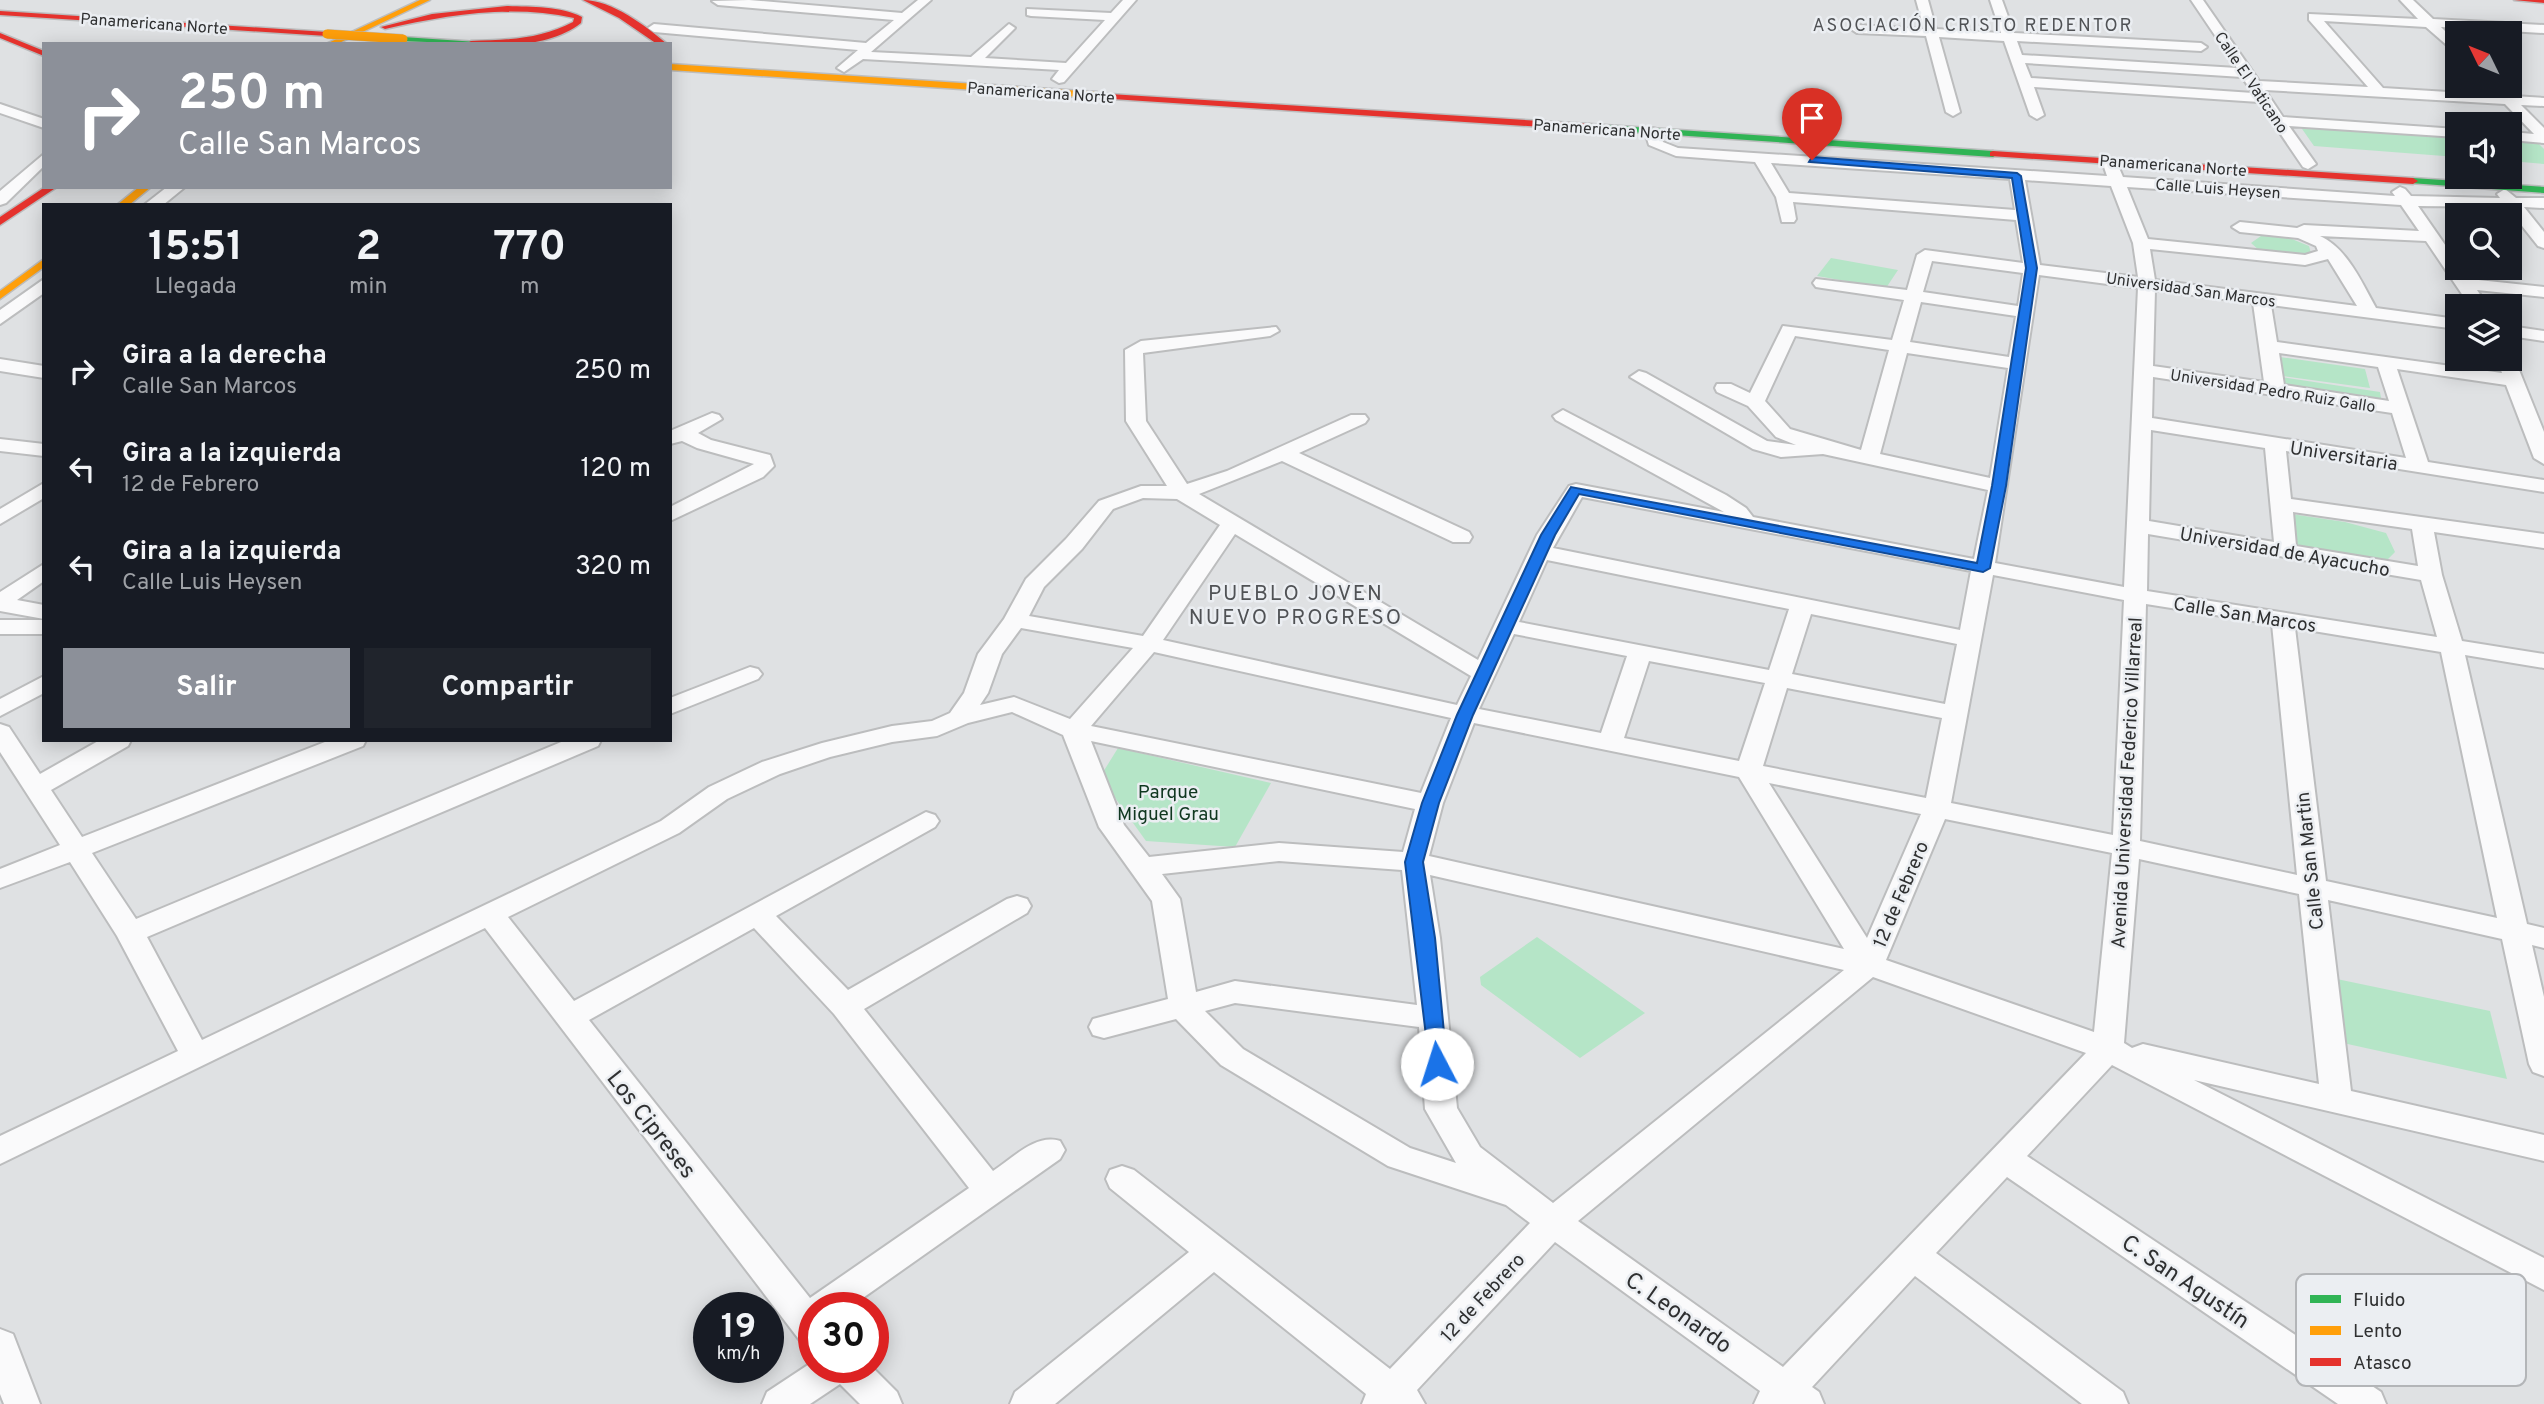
<!DOCTYPE html>
<html lang="es">
<meta charset="utf-8">
<style>
body{margin:0;font-family:Overpass,sans-serif;background:#20242c;color:#f1f3f6;height:100vh;display:flex;flex-direction:column;font-size:26px;white-space:nowrap}
*{box-sizing:border-box;margin:0}
p{font-size:23px;color:#9ea1a6}
.icon{flex:none;width:38px;height:38px;fill:none;stroke:currentColor;stroke-width:2;stroke-linecap:round;stroke-linejoin:round}
.map{position:relative;flex:1;overflow:hidden}
.panel{position:absolute;left:42px;top:203px;width:630px;height:539px;display:flex;flex-direction:column;background:#171b24;border-radius:0px;box-shadow:0 4px 18px #0003}
.panel>*{flex:none}
.top-card{position:absolute;left:42px;top:42px;width:630px;height:147px;border-radius:0px;box-shadow:0 4px 18px #0003;background:#8c9099;color:#fff;overflow:hidden}
.needle{width:46px;rotate:313deg}
.controls{position:absolute;left:2445px;top:21px;display:grid;gap:14px}
.controls a{display:grid;place-items:center;width:77px;height:77px;border-radius:0px;background:#171b24;box-shadow:0 4px 18px #0003;font-size:35px}
.speed{position:absolute;left:693px;top:1292px;display:flex;gap:14px;font-size:35px;font-weight:700;text-align:center}
.speed>*{display:grid;place-content:center;width:91px;height:91px;border-radius:50%;background:#171b24;box-shadow:0 4px 18px #0003;line-height:1}
.speed small{font-size:18px;font-weight:400}
.speed .limit{border:10px solid #d22;background:#fff;color:#111}
.pin{position:absolute;display:grid;place-items:center;width:60px;height:60px;color:#fff;margin:-72px -30px;border-radius:50% 50% 50% 0;rotate:-45deg;box-shadow:0 0 7px #0007}
.pin .icon{rotate:45deg}
.me{position:absolute;width:77px;margin:-38px;rotate:355deg;stroke-linejoin:round;filter:drop-shadow(0 0 5px #0008)}
.turn{display:flex;align-items:center;gap:24px;height:147px;padding:0 21px;font-size:32px}
.turn .icon{width:91px;height:91px;stroke-width:2.5}
.turn b{display:block;font-size:49px;line-height:60px}
.eta{display:flex;justify-content:space-evenly;align-items:center;height:119px;text-align:center}
.eta b{font-size:42px;font-weight:700;line-height:49px}
.button{display:flex;gap:14px;margin-top:auto;padding:14px 21px}
.button a{flex:1;height:80px;border-radius:0px;background:#8c9099;color:#fff;font-size:28px;font-weight:700;line-height:80px;text-align:center}
.button a+a{background:#20242c;color:#f1f3f6}
ul{padding:0;list-style:none}
li{display:flex;align-items:center;gap:21px;height:98px;padding:0 21px}
li div{flex:1}
li b{display:block;font-size:26px}
li em{font-style:normal}
.map>svg:first-child{display:block}
.green{fill:#b5e5c7}
.lines{fill:none;stroke-linecap:round;stroke-linejoin:round}
.street-casing{stroke:#bcbdbe;stroke-width:4}
.fast-casing{stroke:#bcbdbe;stroke-width:3}
.slow-casing{stroke:#bcbdbe;stroke-width:3}
.jam-casing{stroke:#bcbdbe;stroke-width:3}
.street{fill:#fafafb;fill-rule:evenodd}
.fast{fill:#30b455;fill-rule:evenodd}
.slow{fill:#ff9f0a;fill-rule:evenodd}
.jam{fill:#e5322d;fill-rule:evenodd}
.slow-bridge-casing{stroke:#bbbcbc;stroke-width:10;stroke-linecap:butt}
.slow-bridge{stroke:#ff9f0a;stroke-width:9}
.route{fill:#1a73e8;stroke:#114b97;stroke-width:2}
.labels{text-anchor:middle;stroke-width:5;stroke-linejoin:round;paint-order:stroke}
.far-street-label{font-size:16px;fill:#2f3031;stroke:#ebeef2}
.far-neighbourhood-label{font-size:18px;letter-spacing:2px;fill:#505255;stroke:#ebeef2}
.street-label{font-size:19px;fill:#2f3031;stroke:#ebeef2}
.park-label{font-size:19px;fill:#103720;stroke:#ebeef2}
.neighbourhood-label{font-size:21px;letter-spacing:2px;fill:#505255;stroke:#ebeef2}
.near-street-label{font-size:23px;fill:#2f3031;stroke:#ebeef2}
.key{fill:#ebeef2;stroke:#b3b5b8;stroke-width:2}
.key-label{font-size:19px;fill:#2f3031}
</style>
<div class="map">
<svg width="2544" height="1404" viewBox="0 0 2544 1404">
<rect width="100%" height="100%" fill="#dfe1e3"/>
<path class="green" d="M 2300,126 L 2457,137 L 2457,157 L 2314,146 Z
M 2510,140 L 2537,142 L 2544,149 L 2544,164 L 2510,161 Z
M 2261,236 L 2287,237 L 2309,246 L 2311,253 L 2307,256 L 2260,251 L 2251,243 Z
M 1831,258 L 1898,270 L 1886,288 L 1817,276 Z
M 2280,357 L 2365,369 L 2370,388 L 2283,376 Z
M 2281,377 L 2380,392 L 2382,404 L 2283,389 Z
M 2291,514 L 2345,522 L 2386,533 L 2395,552 L 2386,561 L 2295,546 Z
M 1118,748 L 1271,783 L 1235,847 L 1146,841 L 1100,777 Z
M 1537,937 L 1645,1013 L 1580,1058 L 1481,985 L 1480,977 Z
M 2332,978 L 2490,1011 L 2507,1079 L 2343,1043 Z"/>
<g class="lines">
<g class="street-casing">
<path id="street" d="M 749,0 L 902,13 L 918,0 L 931,0 L 871,52 L 971,57 L 1009,24 L 1015,28 L 985,58 L 1066,63 L 1105,20 L 1031,16 L 1027,15 L 1027,9 L 1111,13 L 1123,0 L 1136,0 L 1064,82 L 1059,83 L 1052,79 L 1059,70 L 863,59 L 844,72 L 837,68 L 858,50 L 654,32 L 648,28 L 654,24 L 866,43 L 894,20 L 718,5 L 712,1 Z
M 1916,0 L 1928,0 L 1936,29 L 2001,33 L 1990,0 L 2002,0 L 2014,33 L 2201,43 L 2207,47 L 2201,51 L 2017,41 L 2022,55 L 2237,68 L 2191,0 L 2203,0 L 2259,81 L 2368,87 L 2309,20 L 2309,14 L 2418,19 L 2400,0 L 2413,0 L 2433,19 L 2544,25 L 2544,33 L 2441,27 L 2457,43 L 2457,54 L 2426,27 L 2324,21 L 2383,88 L 2497,95 L 2503,90 L 2513,96 L 2544,98 L 2544,106 L 2521,105 L 2544,128 L 2544,143 L 2510,140 L 2510,132 L 2534,134 L 2505,104 L 2265,90 L 2283,117 L 2457,129 L 2457,137 L 2289,126 L 2316,164 L 2308,169 L 2303,167 L 2259,102 L 2034,87 L 2044,115 L 2037,119 L 2030,115 L 2004,41 L 1939,37 L 1960,112 L 1953,116 L 1946,112 L 1926,36 L 1857,33 L 1851,29 L 1857,25 L 1924,29 ZM 2025,63 L 2242,77 L 2253,93 L 2031,78 Z
M 0,104 L 44,119 L 44,128 L 0,113 Z
M 1652,128 L 1657,129 L 1663,142 L 1678,148 L 2107,176 L 2102,161 L 2109,157 L 2116,161 L 2123,177 L 2395,196 L 2392,192 L 2400,187 L 2405,189 L 2411,196 L 2500,198 L 2497,194 L 2505,189 L 2516,198 L 2544,198 L 2544,208 L 2524,207 L 2544,232 L 2544,248 L 2538,246 L 2507,207 L 2418,206 L 2457,262 L 2457,268 L 2461,268 L 2469,279 L 2544,287 L 2544,297 L 2477,290 L 2488,306 L 2470,306 L 2426,241 L 2320,236 C 2347,248 2362,283 2376,308 L 2457,319 L 2457,329 L 2271,305 L 2277,342 L 2502,373 L 2497,359 L 2510,359 L 2510,354 L 2513,355 L 2544,432 L 2544,464 L 2534,458 L 2506,385 L 2397,369 L 2428,462 L 2544,480 L 2544,492 L 2286,451 L 2291,499 L 2544,534 L 2544,548 L 2434,532 L 2442,575 L 2462,641 L 2544,654 L 2544,668 L 2465,655 L 2527,924 L 2544,928 L 2544,948 L 2532,945 L 2544,997 L 2544,1076 L 2533,1072 L 2529,1064 L 2502,939 L 2328,900 L 2351,1091 L 2544,1135 L 2544,1161 L 2194,1080 L 2544,1258 L 2544,1290 L 2112,1065 L 2027,1156 L 2381,1392 L 2386,1404 L 2338,1404 L 2007,1177 L 1936,1253 L 2123,1392 L 2128,1404 L 2082,1404 L 1915,1276 L 1812,1387 L 1819,1392 L 1824,1404 L 1754,1404 L 1760,1391 L 1555,1242 L 1417,1390 L 1425,1404 L 1362,1404 L 1366,1394 L 1214,1272 L 1055,1404 L 1010,1404 L 1015,1392 L 1189,1252 L 1110,1188 L 1106,1179 L 1110,1170 L 1122,1166 L 1134,1170 L 1390,1369 L 1530,1223 L 1506,1205 L 1388,1166 L 1221,1065 L 1176,1019 L 1104,1038 L 1093,1035 L 1089,1027 L 1093,1019 L 1168,999 L 1152,901 L 1099,827 L 1063,735 L 1012,712 L 968,723 L 937,736 L 892,742 L 830,757 L 780,774 L 727,799 L 679,833 L 508,917 L 574,1001 L 926,812 L 935,815 L 939,821 L 935,827 L 776,916 L 848,990 L 1007,899 L 1017,896 L 1027,899 L 1031,906 L 1027,913 L 864,1009 L 993,1171 C 1013,1158 1036,1133 1060,1141 L 1065,1150 L 1060,1159 L 850,1307 L 814,1307 L 814,1346 L 801,1342 L 485,928 L 0,1164 L 0,1136 L 178,1051 L 117,936 L 70,862 L 0,888 L 0,869 L 60,845 L 0,752 L 0,724 L 9,727 L 40,774 L 100,740 L 131,740 L 128,746 L 51,790 L 82,837 L 330,740 L 366,740 L 363,746 L 92,853 L 136,919 L 566,740 L 601,740 L 598,746 L 147,937 L 202,1040 L 661,821 L 709,787 L 762,762 L 822,743 L 892,726 L 932,721 L 950,713 L 964,693 L 978,654 L 1004,619 L 1026,579 L 1066,539 L 1099,501 L 1141,486 L 1167,486 L 1126,421 L 1125,350 L 1141,341 L 1276,327 L 1279,331 L 1270,336 L 1143,353 L 1146,421 L 1187,484 L 1227,471 L 1351,415 L 1365,415 L 1368,419 L 1365,423 L 1299,453 L 1469,532 L 1472,537 L 1469,542 L 1453,542 L 1282,461 L 1199,494 L 1478,660 L 1537,535 L 1569,486 L 1576,484 L 1724,512 L 1556,420 L 1553,416 L 1563,410 L 1726,495 L 1746,508 L 1753,517 L 1974,559 L 1988,490 L 1823,454 L 1781,457 L 1753,449 L 1630,377 L 1639,371 L 1646,373 L 1767,441 L 1796,445 L 1776,437 L 1748,406 L 1717,392 L 1715,388 L 1717,384 L 1731,384 L 1750,393 L 1783,326 L 1892,340 L 1904,300 L 1822,288 L 1816,287 L 1813,283 L 1816,279 L 1907,290 L 1917,255 L 1925,250 L 2023,263 L 2016,220 L 1793,202 L 1796,219 L 1794,222 L 1782,222 L 1776,197 L 1755,162 L 1676,156 L 1649,145 L 1645,132 ZM 1771,163 L 2010,179 L 2015,210 L 1789,193 ZM 2025,180 L 2111,186 L 2133,243 L 2138,277 L 2040,265 ZM 2127,187 L 2401,205 L 2419,231 L 2304,225 L 2297,228 L 2240,222 L 2232,227 L 2240,232 L 2298,238 L 2316,246 L 2318,251 L 2305,255 L 2148,239 ZM 2150,249 L 2305,265 L 2328,259 L 2357,306 L 2155,280 ZM 1932,261 L 2023,273 L 2018,306 L 1923,292 ZM 2039,275 L 2138,288 L 2124,587 L 1995,563 ZM 2155,290 L 2253,303 L 2264,382 L 2153,366 ZM 1921,302 L 2016,316 L 2009,357 L 1910,342 ZM 1795,336 L 1889,350 L 1861,450 L 1790,429 L 1765,401 ZM 1907,353 L 2008,368 L 1990,478 L 1880,454 ZM 2279,353 L 2378,367 L 2389,401 L 2284,385 ZM 2153,377 L 2392,413 L 2406,458 L 2152,418 ZM 2151,430 L 2265,448 L 2274,542 L 2149,521 ZM 1582,497 L 1971,571 L 1960,630 L 1553,548 ZM 1143,498 L 1177,499 L 1220,525 L 1143,636 L 1029,616 L 1044,587 L 1082,549 L 1113,509 ZM 2293,512 L 2412,529 L 2418,566 L 2296,546 ZM 1235,534 L 1471,676 L 1457,705 L 1163,640 ZM 2148,534 L 2421,580 L 2437,637 L 2147,591 ZM 1547,560 L 1789,609 L 1769,670 L 1519,622 ZM 1993,575 L 2124,600 L 2113,835 L 1951,803 ZM 2146,604 L 2272,624 L 2297,875 L 2140,841 ZM 1811,614 L 1957,644 L 1945,704 L 1792,674 ZM 1021,628 L 1133,648 L 1070,719 L 1014,697 L 980,705 L 988,693 L 1002,654 ZM 2295,628 L 2441,652 L 2497,918 L 2326,881 ZM 1514,634 L 1627,656 L 1601,733 L 1479,709 ZM 1154,652 L 1451,718 L 1421,793 L 1091,726 ZM 1649,661 L 1765,683 L 1739,761 L 1624,738 ZM 1787,688 L 1942,718 L 1926,798 L 1763,766 ZM 1474,723 L 1739,777 L 1844,949 L 1429,856 L 1443,803 ZM 1091,741 L 1415,809 L 1403,852 L 1279,843 L 1149,857 L 1124,825 ZM 1769,783 L 1921,814 L 1867,938 ZM 1945,819 L 2112,853 L 2094,1032 L 1886,960 ZM 2139,859 L 2299,894 L 2319,1084 L 2143,1044 L 2132,1048 L 2124,1043 ZM 1279,861 L 1402,870 L 1417,1005 L 1235,981 L 1196,992 L 1180,899 L 1162,874 ZM 1430,875 L 1844,970 L 1553,1203 L 1480,1147 L 1457,1108 L 1440,938 ZM 754,928 L 834,1014 L 969,1188 L 810,1298 L 589,1020 ZM 1873,977 L 2086,1053 L 1783,1367 L 1578,1221 ZM 1235,1003 L 1419,1027 L 1425,1109 L 1456,1163 L 1410,1148 L 1243,1049 L 1205,1011 Z
M 44,154 L 44,166 L 6,203 L 0,205 L 0,191 Z
M 167,187 L 185,187 L 163,205 L 144,205 Z
M 44,279 L 44,293 L 0,324 L 0,310 Z
M 2510,326 L 2544,331 L 2544,341 L 2510,336 Z
M 0,359 L 44,366 L 44,378 L 0,371 Z
M 712,413 L 719,415 L 722,419 L 698,433 L 711,440 L 770,455 L 774,466 L 763,477 L 670,521 L 670,507 L 754,464 L 697,448 L 682,441 L 670,444 L 670,431 Z
M 0,439 L 44,444 L 44,456 L 0,451 Z
M 44,483 L 44,498 L 0,524 L 0,509 Z
M 44,564 L 44,581 L 17,600 L 44,605 L 44,619 L 0,611 L 0,592 Z
M 0,620 L 44,620 L 44,634 L 0,634 Z
M 750,667 L 758,669 L 762,674 L 758,679 L 670,714 L 670,698 Z
M 44,676 L 44,693 L 0,716 L 0,699 Z
M 0,1329 L 13,1334 L 40,1404 L 4,1404 L 0,1394 Z
M 814,1361 L 814,1367 L 872,1367 L 897,1392 L 902,1404 L 860,1404 L 840,1384 L 810,1404 L 762,1404 L 767,1392 Z"/>
</g>
<g class="fast-casing">
<path id="fast" d="M 403,37 L 477,42 L 481,44 L 400,41 L 400,37 Z
M 1589,124 L 1993,151 L 1998,154 L 1993,157 L 1586,129 L 1586,125 Z
M 2413,178 L 2544,187 L 2544,193 L 2410,183 L 2410,179 Z"/>
</g>
<g class="slow-casing">
<path id="slow" d="M 420,0 L 430,0 L 337,44 L 326,44 Z
M 670,64 L 1097,92 L 1101,95 L 1097,98 L 670,70 Z
M 139,187 L 151,187 L 129,205 L 117,205 Z
M 44,259 L 44,267 L 0,299 L 0,291 Z"/>
</g>
<g class="jam-casing">
<path id="jam" d="M 583,0 C 612,0 646,26 667,44 L 657,44 L 619,18 Z
M 2514,0 L 2544,0 L 2544,3 Z
M 507,6 C 530,7 561,6 582,17 L 581,23 C 552,46 501,48 467,43 L 471,41 C 507,40 541,39 573,22 L 574,18 C 510,4 447,15 385,29 L 381,27 L 432,14 Z
M 0,11 L 327,32 L 331,34 L 327,36 L 0,15 Z
M 0,33 L 44,51 L 44,56 L 0,38 Z
M 1094,93 L 1589,124 L 1594,127 L 1589,130 L 1097,98 L 1093,95 Z
M 1993,151 L 2413,178 L 2418,181 L 2413,184 L 1990,156 L 1990,152 Z
M 45,187 L 57,187 L 0,225 L 0,217 Z"/>
</g>
<use href="#street" class="street"/>
<use href="#fast" class="fast"/>
<use href="#slow" class="slow"/>
<use href="#jam" class="jam"/>
<g class="slow-bridge-casing">
<path id="slow-bridge" d="M 327,34 L 403,39"/>
</g>
<use href="#slow-bridge" class="slow-bridge"/>
</g>
<path class="route" d="M 1812,157 L 2017,173 L 2021,176 L 2037,268 L 2006,486 L 1990,568 L 1983,572 L 1579,494 L 1555,535 L 1473,715 L 1439,803 L 1423,862 L 1435,938 L 1447,1064 L 1444,1069 L 1430,1069 L 1405,862 L 1422,803 L 1457,715 L 1541,535 L 1571,487 L 1977,563 L 1992,486 L 2026,268 L 2012,178 L 1809,162 Z"/>
<g class="labels">
<g class="far-street-label">
<text transform="translate(154 23) rotate(4)" y="6">Panamericana Norte</text>
<text transform="translate(2252 82) rotate(56)" y="6">Calle El Vaticano</text>
<text transform="translate(1041 92) rotate(4)" y="6">Panamericana Norte</text>
<text transform="translate(1607 129) rotate(4)" y="6">Panamericana Norte</text>
<text transform="translate(2173 165) rotate(4)" y="6">Panamericana Norte</text>
<text transform="translate(2218 188) rotate(4)" y="6">Calle Luis Heysen</text>
<text transform="translate(2191 289) rotate(8)" y="6">Universidad San Marcos</text>
<text transform="translate(2273 390) rotate(9)" y="6">Universidad Pedro Ruiz Gallo</text>
</g>
<g class="far-neighbourhood-label">
<text x="1973" y="31">ASOCIACIÓN CRISTO REDENTOR</text>
</g>
<g class="street-label">
<text transform="translate(2344 455) rotate(9)" y="7">Universitaria</text>
<text transform="translate(2285 551) rotate(10)" y="7">Universidad de Ayacucho</text>
<text transform="translate(2245 614) rotate(9)" y="7">Calle San Marcos</text>
<text transform="translate(2126 783) rotate(-87)" y="7">Avenida Universidad Federico Villarreal</text>
<text transform="translate(2309 861) rotate(-96)" y="7">Calle San Martin</text>
<text transform="translate(1900 894) rotate(-67)" y="7">12 de Febrero</text>
<text transform="translate(1482 1297) rotate(-47)" y="7">12 de Febrero</text>
</g>
<g class="park-label">
<text x="1168" y="798">Parque<tspan x="1168" dy="22">Miguel Grau</tspan></text>
</g>
<g class="neighbourhood-label">
<text x="1296" y="600">PUEBLO JOVEN<tspan x="1296" dy="24">NUEVO PROGRESO</tspan></text>
</g>
<g class="near-street-label">
<text transform="translate(652 1124) rotate(52)" y="8">Los Cipreses</text>
<text transform="translate(2186 1281) rotate(34)" y="8">C. San Agustín</text>
<text transform="translate(1679 1312) rotate(35)" y="8">C. Leonardo</text>
</g>
</g>
<rect x="2296" y="1274" width="230" height="112" rx="10" class="key"/>
<rect x="2310" y="1295" width="31" height="8" fill="#30b455"/>
<rect x="2310" y="1326" width="31" height="9" fill="#ff9f0a"/>
<rect x="2310" y="1358" width="31" height="8" fill="#e5322d"/>
<g class="key-label">
<text x="2353" y="1306">Fluido</text>
<text x="2353" y="1337">Lento</text>
<text x="2353" y="1369">Atasco</text>
</g>
</svg>
<div class="controls">
<a><svg class="needle" viewBox="-14 -14 28 28"><path d="M0-13l5 13h-10z" fill="#e53935"/><path d="M0 13l5-13h-10z" fill="#9ea1a6"/></svg></a>
<a><svg class="icon" aria-label="sound" viewBox="0 0 24 24"><path d="M4 9h4l5-4v14l-5-4H4zM17 9q2 3 0 6"/></svg></a>
<a><svg class="icon" aria-label="search" viewBox="0 0 24 24"><circle cx="10" cy="10" r="6"/><path d="M15 15l6 6"/></svg></a>
<a><svg class="icon" aria-label="layers" viewBox="0 0 24 24"><path d="M12 4l9 5-9 5-9-5zM3 14l9 5 9-5"/></svg></a>
</div>
<div class="speed"><div>19<small>km/h</small></div><div class="limit">30</div></div>
<div class="pin" style="left:1812px;top:160px;background:#d93025"><svg class="icon" aria-label="arrive" viewBox="0 0 24 24"><path d="M6 21V4h12l-3 4 3 4H6"/></svg></div>
<svg class="me" style="left:1437px;top:1064px" viewBox="-20 -20 40 40"><circle r="19" fill="#fff"/><path d="M0-13L10 11 0 6-10 11z" fill="#1a73e8"/></svg>
<div class="top-card">
<div class="turn"><svg class="icon" aria-label="right" viewBox="0 0 24 24"><path d="M7 20v-9h11M14 6l5 5-5 5"/></svg><div><b>250 m</b>Calle San Marcos</div></div>
</div>
<section class="panel">
<div class="eta">
<div><b>15:51</b><p>Llegada</p></div>
<div><b>2</b><p>min</p></div>
<div><b>770</b><p>m</p></div>
</div>
<ul>
<li><svg class="icon" aria-label="right" viewBox="0 0 24 24"><path d="M7 20v-9h11M14 6l5 5-5 5"/></svg><div><b>Gira a la derecha</b><p>Calle San Marcos</p></div><em>250 m</em></li>
<li><svg class="icon" aria-label="left" viewBox="0 0 24 24"><path d="M17 20v-9H6M10 6l-5 5 5 5"/></svg><div><b>Gira a la izquierda</b><p>12 de Febrero</p></div><em>120 m</em></li>
<li><svg class="icon" aria-label="left" viewBox="0 0 24 24"><path d="M17 20v-9H6M10 6l-5 5 5 5"/></svg><div><b>Gira a la izquierda</b><p>Calle Luis Heysen</p></div><em>320 m</em></li>
</ul>
<div class="button"><a>Salir</a><a>Compartir</a></div>
</section>
</div>
